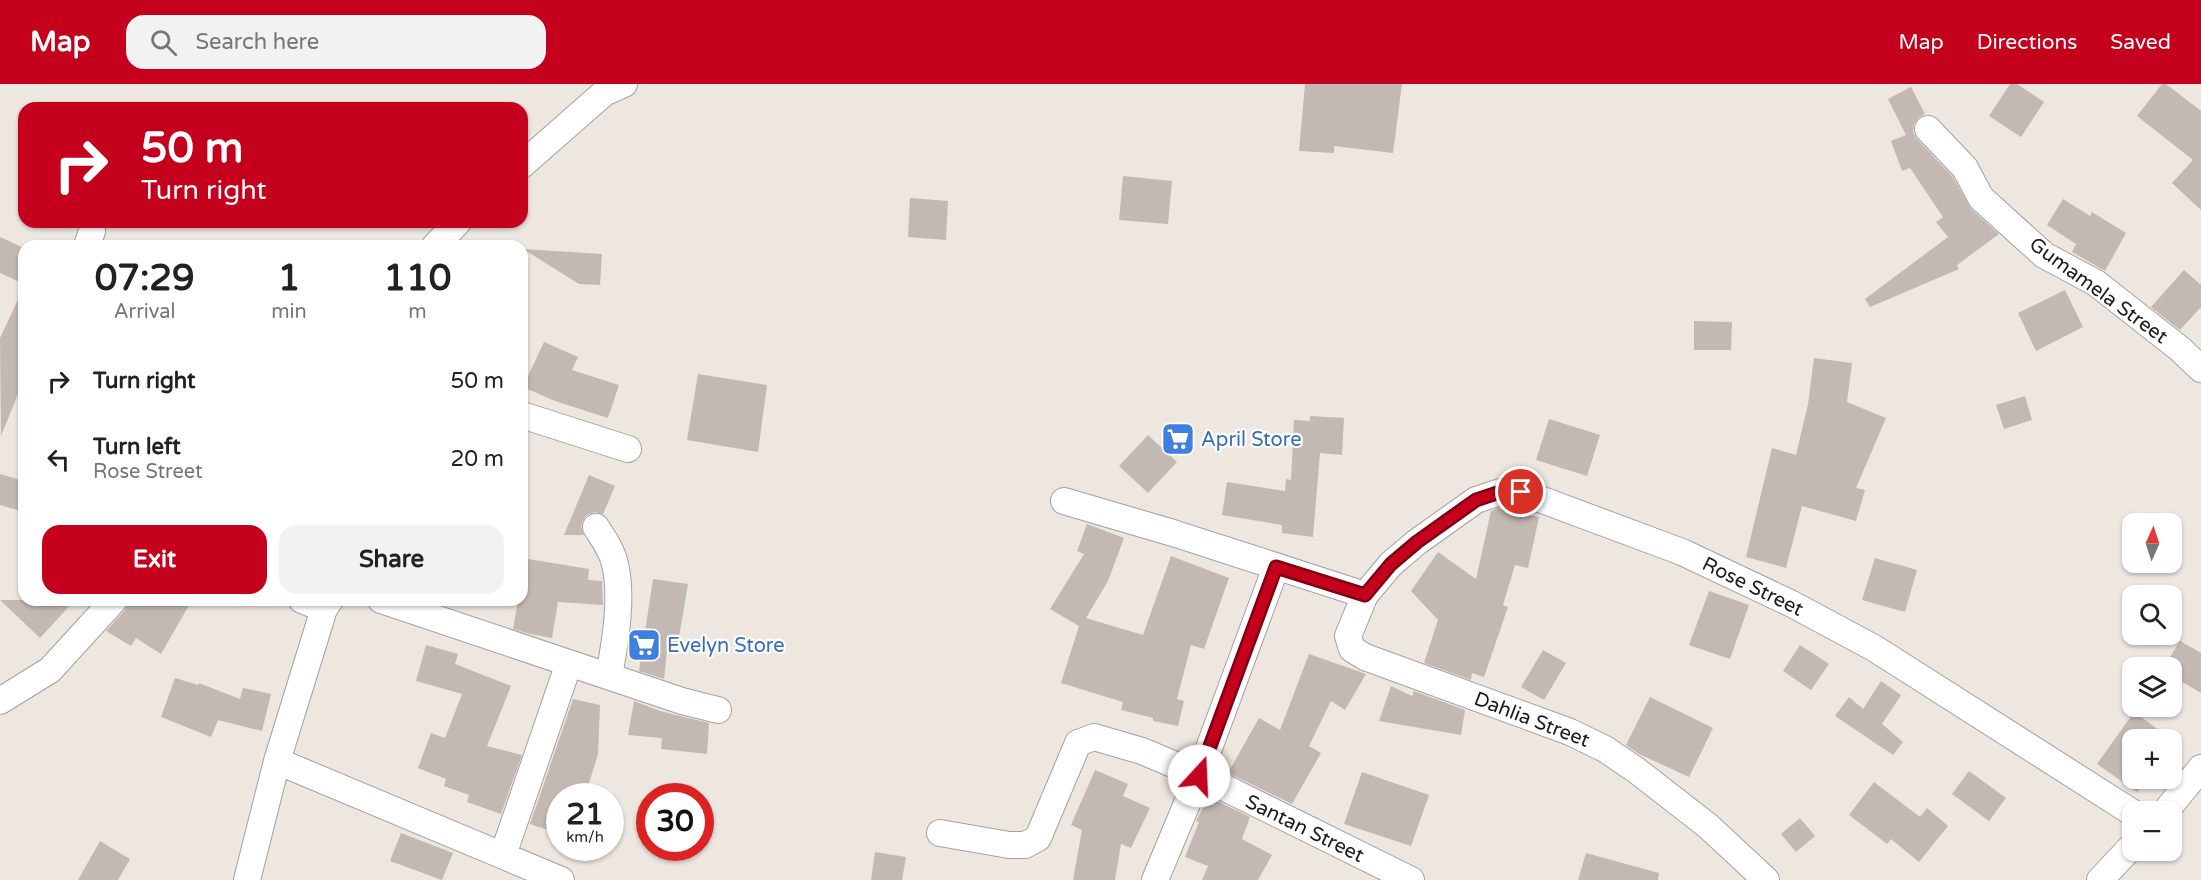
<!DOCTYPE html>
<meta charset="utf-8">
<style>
body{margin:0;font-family:"Varela Round",sans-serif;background:#f2f2f2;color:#222;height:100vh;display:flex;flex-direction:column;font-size:22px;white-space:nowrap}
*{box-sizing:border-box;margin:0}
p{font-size:20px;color:#767676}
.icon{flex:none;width:33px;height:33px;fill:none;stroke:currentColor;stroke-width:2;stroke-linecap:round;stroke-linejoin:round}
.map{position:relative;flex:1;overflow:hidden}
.drawer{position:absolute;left:18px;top:156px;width:510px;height:366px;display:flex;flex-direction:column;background:#fff;border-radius:18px;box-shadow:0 2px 4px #0004}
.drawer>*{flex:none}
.banner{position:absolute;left:18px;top:18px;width:510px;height:126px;border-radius:18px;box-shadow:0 2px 4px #0004;background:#c5001c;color:#fff;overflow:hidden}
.needle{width:39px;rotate:3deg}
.buttons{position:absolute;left:2122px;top:429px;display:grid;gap:12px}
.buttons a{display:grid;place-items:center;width:60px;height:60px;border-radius:12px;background:#fff;box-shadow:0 2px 4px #0004;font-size:30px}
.speed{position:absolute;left:546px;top:699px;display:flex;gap:12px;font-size:30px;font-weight:700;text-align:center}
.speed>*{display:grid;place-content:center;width:78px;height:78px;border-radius:50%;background:#fff;box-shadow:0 2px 4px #0004;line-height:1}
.speed small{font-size:15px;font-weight:400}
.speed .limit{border:9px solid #d22;background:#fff;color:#111}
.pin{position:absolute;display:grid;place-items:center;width:51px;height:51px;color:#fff;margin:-26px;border:3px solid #fff;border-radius:50%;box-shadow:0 2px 6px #0007}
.me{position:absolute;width:66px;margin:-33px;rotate:20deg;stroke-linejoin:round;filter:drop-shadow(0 0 4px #0008)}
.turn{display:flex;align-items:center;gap:21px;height:126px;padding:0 24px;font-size:27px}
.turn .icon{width:78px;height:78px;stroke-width:2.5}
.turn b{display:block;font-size:42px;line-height:51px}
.eta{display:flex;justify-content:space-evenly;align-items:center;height:102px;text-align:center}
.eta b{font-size:36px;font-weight:700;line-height:42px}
.button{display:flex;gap:12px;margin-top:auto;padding:12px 24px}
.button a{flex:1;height:69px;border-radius:18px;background:#c5001c;color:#fff;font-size:24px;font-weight:700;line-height:69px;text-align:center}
.button a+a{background:#f2f2f2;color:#222}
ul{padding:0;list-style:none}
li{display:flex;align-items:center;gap:18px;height:78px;padding:0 24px}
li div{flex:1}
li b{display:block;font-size:22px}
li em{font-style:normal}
header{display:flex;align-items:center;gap:36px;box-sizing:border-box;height:84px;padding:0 30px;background:#c5001c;color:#fff}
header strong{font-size:28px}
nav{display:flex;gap:33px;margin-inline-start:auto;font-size:21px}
.search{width:420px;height:54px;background:#f2f2f2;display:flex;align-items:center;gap:15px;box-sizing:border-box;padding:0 21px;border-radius:18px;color:#767676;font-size:22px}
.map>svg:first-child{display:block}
.building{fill:#c4b8b3}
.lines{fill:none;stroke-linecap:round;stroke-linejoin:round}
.minor-casing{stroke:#a2a2a2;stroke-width:28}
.minor{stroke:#fff;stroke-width:26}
.route-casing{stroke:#800012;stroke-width:15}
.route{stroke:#c5001c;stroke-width:10}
.labels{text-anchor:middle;stroke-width:4.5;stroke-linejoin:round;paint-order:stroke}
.street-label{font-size:20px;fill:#1b1b1b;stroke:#fff}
.shop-label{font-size:20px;fill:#366cbe;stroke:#fff;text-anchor:start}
</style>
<header>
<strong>Map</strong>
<div class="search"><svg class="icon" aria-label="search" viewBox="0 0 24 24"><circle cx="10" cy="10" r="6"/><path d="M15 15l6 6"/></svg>Search here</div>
<nav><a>Map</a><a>Directions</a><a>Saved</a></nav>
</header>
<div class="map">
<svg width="2201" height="796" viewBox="0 0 2201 796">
<rect width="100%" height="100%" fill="#ede7e0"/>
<path class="building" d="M 1305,0 L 1402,0 L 1393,69 L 1334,62 L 1334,69 L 1299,67 Z
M 2010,0 L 2017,0 L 2044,18 L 2021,53 L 1989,32 Z
M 2162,0 L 2166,0 L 2201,27 L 2201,126 L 2172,99 L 2193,76 L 2137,32 Z
M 1911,3 L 1925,30 L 1918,34 L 1914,40 L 1913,48 L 1917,55 L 1953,93 L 1971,125 L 1999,150 L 1957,181 L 1959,185 L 1870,223 L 1865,215 L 1948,153 L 1936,138 L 1943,133 L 1910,84 L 1902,87 L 1891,57 L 1906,51 L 1888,15 Z
M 1123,92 L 1172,97 L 1168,140 L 1119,136 Z
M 910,114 L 948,117 L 946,156 L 908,153 Z
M 2063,115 L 2090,132 L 2092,128 L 2126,149 L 2105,187 L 2072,168 L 2076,160 L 2047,141 Z
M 0,153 L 24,164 L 24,200 L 0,189 Z
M 523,165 L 602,170 L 600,201 L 579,200 Z
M 2184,186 L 2201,201 L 2201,223 L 2180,246 L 2151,223 Z
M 24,203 L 24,295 L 1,352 L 0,254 Z
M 2065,206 L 2083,243 L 2036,267 L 2018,229 Z
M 1694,237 L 1732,238 L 1731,266 L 1694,266 Z
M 544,258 L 578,273 L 572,286 L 619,301 L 608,334 L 555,317 L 523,303 Z
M 1814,274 L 1852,279 L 1847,318 L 1886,334 L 1856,404 L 1865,406 L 1856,437 L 1802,422 L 1786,484 L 1746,473 L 1772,364 L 1796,371 L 1808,320 Z
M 698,290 L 767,301 L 758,368 L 687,356 Z
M 2025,312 L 2032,336 L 2004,345 L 1996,321 Z
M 1310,332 L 1344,334 L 1342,371 L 1320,369 L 1313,453 L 1282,449 L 1282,441 L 1222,431 L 1227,398 L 1285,407 L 1286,395 L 1291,396 L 1294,336 L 1310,337 Z
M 1549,335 L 1600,351 L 1587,392 L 1536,376 Z
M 1148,351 L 1177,378 L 1148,409 L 1119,382 Z
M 0,390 L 24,397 L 24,428 L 0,421 Z
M 589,391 L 615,402 L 603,430 L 595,428 L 587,431 L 583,436 L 581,443 L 584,451 L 564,451 Z
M 1498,424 L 1539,433 L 1528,484 L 1515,481 L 1503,521 L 1508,523 L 1484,593 L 1472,589 L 1471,596 L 1424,579 L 1438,536 L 1411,507 L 1438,468 L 1476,495 L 1491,427 Z
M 1087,440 L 1124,454 L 1108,497 L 1086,534 L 1143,551 L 1171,472 L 1229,494 L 1204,565 L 1191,561 L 1177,615 L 1184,617 L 1178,642 L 1153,637 L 1153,634 L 1121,626 L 1123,618 L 1061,599 L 1079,542 L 1050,525 L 1084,470 L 1077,467 Z
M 522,474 L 589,485 L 588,496 L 602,497 L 603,521 L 558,518 L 552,554 L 530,550 L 513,545 L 518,516 L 522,516 Z
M 1875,474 L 1917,486 L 1905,528 L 1862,516 Z
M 653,495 L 688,500 L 678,559 L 668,557 L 664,595 L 639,587 Z
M 1709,507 L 1749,521 L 1730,575 L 1689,561 Z
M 0,516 L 75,516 L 40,554 Z
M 129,516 L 192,516 L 161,570 L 136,554 L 131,562 L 106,547 L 125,526 Z
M 2180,557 L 2201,569 L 2201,609 L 2172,592 L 2172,584 L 2163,584 Z
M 426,561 L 458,570 L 455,580 L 511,602 L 487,662 L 522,671 L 501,730 L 467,718 L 469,711 L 444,702 L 446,695 L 418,684 L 431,649 L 445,654 L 462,610 L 416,597 Z
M 1800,561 L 1829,580 L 1811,606 L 1783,587 Z
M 1543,566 L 1566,579 L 1544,616 L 1521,603 Z
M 1309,570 L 1366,590 L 1345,626 L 1331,617 L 1309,662 L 1321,669 L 1292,720 L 1228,689 L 1259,634 L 1280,646 Z
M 175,594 L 198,601 L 199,599 L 240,615 L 243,604 L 271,610 L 262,647 L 218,636 L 211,653 L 161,633 Z
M 1881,597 L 1901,611 L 1882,640 L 1903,658 L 1893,671 L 1835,632 L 1849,613 L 1863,625 Z
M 1391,602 L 1412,612 L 1414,607 L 1465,626 L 1461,651 L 1379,637 Z
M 1650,613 L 1713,644 L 1689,693 L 1639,670 L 1626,661 Z
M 573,615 L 600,621 L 598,670 L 585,712 L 560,712 L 560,750 L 530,740 Z
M 634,617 L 660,627 L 709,639 L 707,670 L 661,665 L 662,654 L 628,651 Z
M 2134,628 L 2173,656 L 2172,658 L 2172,656 L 2133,656 L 2133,694 L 2146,694 L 2137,708 L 2097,680 Z
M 1095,686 L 1128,700 L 1123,712 L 1150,724 L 1131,764 L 1121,760 L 1115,796 L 1073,796 L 1082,746 L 1071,741 Z
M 1969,687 L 2006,714 L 1989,737 L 1952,710 Z
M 1362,688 L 1429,711 L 1411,762 L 1344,740 Z
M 1874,698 L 1920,733 L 1927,724 L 1948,742 L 1919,778 L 1891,755 L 1887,760 L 1849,731 Z
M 1209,713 L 1250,733 L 1242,755 L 1272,771 L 1258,796 L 1202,796 L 1208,782 L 1185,773 L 1199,738 L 1196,737 Z
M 1800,734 L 1815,752 L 1796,768 L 1781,750 Z
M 401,749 L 453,769 L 442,796 L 390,777 Z
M 100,757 L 130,775 L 118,796 L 78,796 Z
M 875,768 L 906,773 L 902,796 L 871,796 Z
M 1586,769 L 1659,789 L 1658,796 L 1578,796 Z"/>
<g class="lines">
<g class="minor-casing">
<path id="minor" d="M 1928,45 L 1965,84 L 1981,114 L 2044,171 L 2096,199 L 2180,265 L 2201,285
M 522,81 L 604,9 L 624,0
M 87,162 L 92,147
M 435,162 L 458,138
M 522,331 L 628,365
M 1064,417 L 1173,449 L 1365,511
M 596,443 C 603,454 612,466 615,480 C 623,515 615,558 609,592
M 302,516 L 324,525
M 381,516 L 682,617 L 718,626
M 0,617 L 50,586 L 114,516
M 277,677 L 324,525 L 330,516
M 2165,728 L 2201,684
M 940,749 L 1009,761 L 1025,761 L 1038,754 L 1078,659 L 1094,653 L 1142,667 L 1199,691 L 1411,796
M 503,771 L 569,579
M 247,796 L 277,677 L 561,796
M 1155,796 L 1199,691 L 1276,483
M 1766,796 L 1708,742 L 1636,686 L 1605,665 L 1570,648 L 1365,573 L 1352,565 L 1348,552 L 1365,511 L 1391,480 L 1417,458 L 1476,416 L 1500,408 L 1521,408 L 1682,468 L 1792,520 L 1874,564 L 2133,729
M 2100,796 L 2133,761"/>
</g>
<use href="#minor" class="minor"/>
</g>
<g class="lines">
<g class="route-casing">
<path id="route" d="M 1199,692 L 1276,483 L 1365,511 L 1391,480 L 1417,458 L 1476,416 L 1500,408 L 1521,408"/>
</g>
<use href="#route" class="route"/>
</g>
<defs>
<g id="supermarket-square" transform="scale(1.725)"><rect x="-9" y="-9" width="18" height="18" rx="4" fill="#3f7fe0" stroke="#fff"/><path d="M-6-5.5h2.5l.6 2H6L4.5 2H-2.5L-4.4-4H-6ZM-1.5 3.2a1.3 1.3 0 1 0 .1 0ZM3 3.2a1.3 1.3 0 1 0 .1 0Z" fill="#fff"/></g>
</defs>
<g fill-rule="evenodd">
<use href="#supermarket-square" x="1178" y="355"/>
<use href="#supermarket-square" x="644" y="561"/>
</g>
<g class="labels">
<g class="street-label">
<text transform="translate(2099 206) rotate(36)" y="7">Gumamela Street</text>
<text transform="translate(1753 502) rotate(26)" y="7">Rose Street</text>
<text transform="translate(1532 635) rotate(21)" y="7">Dahlia Street</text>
<text transform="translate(1305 744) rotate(26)" y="7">Santan Street</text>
</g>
<g class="shop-label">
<text x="1201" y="362">April Store</text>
<text x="667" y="568">Evelyn Store</text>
</g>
</g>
</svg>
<div class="buttons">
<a><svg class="needle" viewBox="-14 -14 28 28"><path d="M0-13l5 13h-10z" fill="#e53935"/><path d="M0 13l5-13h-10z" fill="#767676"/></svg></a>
<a><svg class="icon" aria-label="search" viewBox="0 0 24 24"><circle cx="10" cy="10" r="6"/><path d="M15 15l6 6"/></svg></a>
<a><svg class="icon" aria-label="layers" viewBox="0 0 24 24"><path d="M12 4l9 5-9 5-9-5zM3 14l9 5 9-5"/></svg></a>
<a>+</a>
<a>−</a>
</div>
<div class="speed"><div>21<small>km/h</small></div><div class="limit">30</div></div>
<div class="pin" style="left:1521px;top:408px;background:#d93025"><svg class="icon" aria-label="arrive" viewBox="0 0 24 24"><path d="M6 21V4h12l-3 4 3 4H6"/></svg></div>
<svg class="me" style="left:1199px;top:692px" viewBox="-20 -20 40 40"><circle r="19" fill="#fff"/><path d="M0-13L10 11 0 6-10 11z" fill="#c5001c"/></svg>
<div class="banner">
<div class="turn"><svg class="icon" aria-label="right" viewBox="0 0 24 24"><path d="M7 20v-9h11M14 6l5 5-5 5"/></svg><div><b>50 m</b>Turn right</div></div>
</div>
<section class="drawer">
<div class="eta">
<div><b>07:29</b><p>Arrival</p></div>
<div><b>1</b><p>min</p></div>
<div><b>110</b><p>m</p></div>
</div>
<ul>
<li><svg class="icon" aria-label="right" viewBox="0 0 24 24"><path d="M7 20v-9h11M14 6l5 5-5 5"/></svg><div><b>Turn right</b></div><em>50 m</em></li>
<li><svg class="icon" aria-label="left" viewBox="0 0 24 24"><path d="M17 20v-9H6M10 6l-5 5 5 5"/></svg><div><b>Turn left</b><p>Rose Street</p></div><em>20 m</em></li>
</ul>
<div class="button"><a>Exit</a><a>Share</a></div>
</section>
</div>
